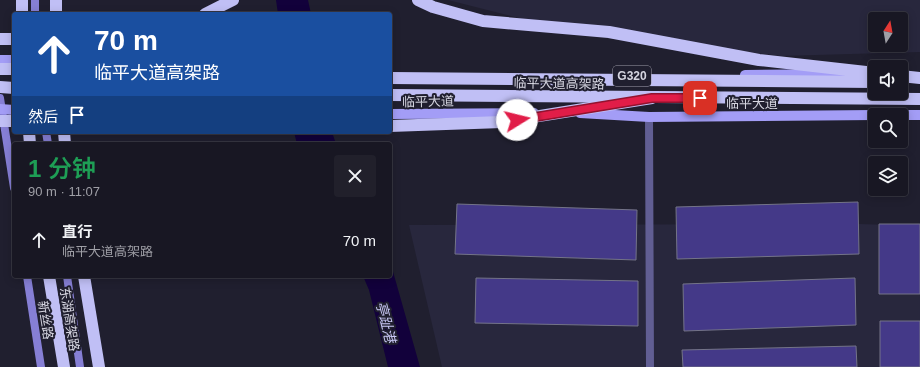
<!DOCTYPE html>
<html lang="zh">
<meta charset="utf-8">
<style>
body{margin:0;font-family:Arial,"Noto Sans SC",sans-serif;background:#21202b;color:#f1f3f6;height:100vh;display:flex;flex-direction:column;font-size:15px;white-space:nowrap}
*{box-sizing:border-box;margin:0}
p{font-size:13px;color:#9f9fa6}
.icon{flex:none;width:22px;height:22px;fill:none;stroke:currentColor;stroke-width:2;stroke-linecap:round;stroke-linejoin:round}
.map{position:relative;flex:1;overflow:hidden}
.details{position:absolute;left:12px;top:142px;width:380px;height:136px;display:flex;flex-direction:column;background:#181723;border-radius:4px;box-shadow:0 2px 10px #0003,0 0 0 1px #363641}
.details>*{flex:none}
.banner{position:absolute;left:12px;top:12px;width:380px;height:122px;border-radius:4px;box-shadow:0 2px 10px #0003,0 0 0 1px #363641;background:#1a4fa0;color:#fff;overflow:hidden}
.needle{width:26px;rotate:11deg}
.tools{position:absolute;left:868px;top:12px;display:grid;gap:8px}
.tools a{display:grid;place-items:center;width:40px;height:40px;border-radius:4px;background:#181723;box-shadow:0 2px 10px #0003,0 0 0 1px #363641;font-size:20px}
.pin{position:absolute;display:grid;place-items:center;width:34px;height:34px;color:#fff;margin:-17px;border-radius:8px;box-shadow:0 2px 6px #0006}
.me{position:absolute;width:44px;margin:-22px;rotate:81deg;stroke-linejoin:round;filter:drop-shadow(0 0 3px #0008)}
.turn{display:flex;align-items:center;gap:14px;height:84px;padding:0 16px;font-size:18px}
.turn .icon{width:52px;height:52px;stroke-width:2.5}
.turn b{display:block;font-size:28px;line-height:34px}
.then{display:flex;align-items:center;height:38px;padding:0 16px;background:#0003;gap:8px;font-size:15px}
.round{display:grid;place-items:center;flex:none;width:42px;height:42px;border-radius:4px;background:#21202b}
.summary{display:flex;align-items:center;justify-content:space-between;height:68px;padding:0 16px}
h1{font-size:24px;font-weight:600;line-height:30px;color:#1e9e55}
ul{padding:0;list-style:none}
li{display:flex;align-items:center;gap:12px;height:60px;padding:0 16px}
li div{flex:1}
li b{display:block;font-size:15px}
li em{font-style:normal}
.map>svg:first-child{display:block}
.built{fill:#28273d;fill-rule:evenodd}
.water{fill:#12013b}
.building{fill:#443988;stroke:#747488}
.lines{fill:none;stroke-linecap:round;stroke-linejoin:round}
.street{stroke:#615e93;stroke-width:8}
.secondary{stroke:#867fd5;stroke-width:8}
.primary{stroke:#a39df6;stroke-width:10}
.highway{stroke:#c0bff5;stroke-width:12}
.highway-bridge{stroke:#c0bff5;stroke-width:12}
.route-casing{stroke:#92132f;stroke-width:10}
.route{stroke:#e11d48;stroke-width:7}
.labels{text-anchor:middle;stroke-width:4;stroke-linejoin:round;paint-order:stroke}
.shield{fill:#201f2f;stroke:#9f9eab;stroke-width:1}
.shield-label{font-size:12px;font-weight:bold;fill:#d5d5e0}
.street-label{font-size:13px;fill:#d5d5e0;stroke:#201f2f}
.water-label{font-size:14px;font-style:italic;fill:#c9c8f5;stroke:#201f2f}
</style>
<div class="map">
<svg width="920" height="367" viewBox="0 0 920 367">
<rect width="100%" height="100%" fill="#201f2f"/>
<path class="built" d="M 448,0 L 920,0 L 920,52 L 781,56 L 577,33 ZM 875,19 L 901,19 L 901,45 L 875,45 Z
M 859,224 L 920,226 L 920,367 L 442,367 L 409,225 Z"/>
<path class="water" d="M 276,0 L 308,0 L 311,14 L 278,14 Z
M 294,132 L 332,132 L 336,144 L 297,144 Z
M 390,261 L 420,367 L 388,367 L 369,290 L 363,276 L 390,276 Z"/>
<path class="building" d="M 858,202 L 859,254 L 677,259 L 676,207 Z
M 457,204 L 637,210 L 636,260 L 455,254 Z
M 879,224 L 920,224 L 920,294 L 879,294 Z
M 476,278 L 638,281 L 638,326 L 475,323 Z
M 855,278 L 856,325 L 684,331 L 683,284 Z
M 880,321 L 920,321 L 920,367 L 880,367 Z
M 856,346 L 857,367 L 683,367 L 682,350 Z"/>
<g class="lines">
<path class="street" d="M 649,117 L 650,367"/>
<path class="secondary" d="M 35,0 L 35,14
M 0,98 L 14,188
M 46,132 L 48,144
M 27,276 L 41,367
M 67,276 L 80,367"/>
<path class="primary" d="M 0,60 L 14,60
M 745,75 L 845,74
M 0,109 L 14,110
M 580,113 L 649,117 L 875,115
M 390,114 L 534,113
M 901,115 L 920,115"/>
<path class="highway" d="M 22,0 L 22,14
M 56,0 L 56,14
M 418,0 L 433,7 L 483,21 L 609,32 L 759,60 L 875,73
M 205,14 L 233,0
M 0,39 L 14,39
M 0,69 L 14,69
M 901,76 L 920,78
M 390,78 L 875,82
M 0,87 L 14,88
M 390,95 L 920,99
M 29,132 L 30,144
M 64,132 L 65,144
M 49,276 L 64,367
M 84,276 L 99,367"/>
<path class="highway-bridge" d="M 0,121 L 14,121
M 390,126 L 502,122 L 652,98"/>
</g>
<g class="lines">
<g class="route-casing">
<path id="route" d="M 517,120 L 652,98 L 700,98"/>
</g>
<use href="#route" class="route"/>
</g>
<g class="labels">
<rect class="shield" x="613" y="66" width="38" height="20" rx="3"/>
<g class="shield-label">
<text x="632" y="80">G320</text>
</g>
<g class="street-label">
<text transform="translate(559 83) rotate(1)" y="5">临平大道高架路</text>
<text transform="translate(428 101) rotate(-1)" y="5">临平大道</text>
<text x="752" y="108">临平大道</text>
<text transform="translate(70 319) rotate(81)" y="5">东湖高架路</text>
<text transform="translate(46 320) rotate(81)" y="5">新丝路</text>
</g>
<g class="water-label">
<text transform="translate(386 322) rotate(76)" y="5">亭趾港</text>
</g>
</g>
</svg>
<div class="tools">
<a><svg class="needle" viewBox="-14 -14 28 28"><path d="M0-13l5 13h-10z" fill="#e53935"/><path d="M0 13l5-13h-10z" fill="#9f9fa6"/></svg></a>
<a><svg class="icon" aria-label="sound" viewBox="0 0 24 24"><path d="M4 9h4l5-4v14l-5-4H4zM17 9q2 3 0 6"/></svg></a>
<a><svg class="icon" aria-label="search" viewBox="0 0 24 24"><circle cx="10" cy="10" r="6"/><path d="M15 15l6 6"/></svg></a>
<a><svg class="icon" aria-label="layers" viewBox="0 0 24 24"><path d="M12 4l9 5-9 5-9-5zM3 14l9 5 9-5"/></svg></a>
</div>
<div class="pin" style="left:700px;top:98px;background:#d93025"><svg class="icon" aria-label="arrive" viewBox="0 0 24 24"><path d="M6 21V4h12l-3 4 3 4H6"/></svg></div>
<svg class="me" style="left:517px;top:120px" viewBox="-20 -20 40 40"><circle r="19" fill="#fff"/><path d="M0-13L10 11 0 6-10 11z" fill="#e11d48"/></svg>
<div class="banner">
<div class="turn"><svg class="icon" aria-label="ahead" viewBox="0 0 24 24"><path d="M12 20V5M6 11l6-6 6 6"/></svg><div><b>70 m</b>临平大道高架路</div></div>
<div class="then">然后<svg class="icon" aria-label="arrive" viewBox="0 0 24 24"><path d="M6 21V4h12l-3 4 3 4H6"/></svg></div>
</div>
<section class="details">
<div class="summary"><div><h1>1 分钟</h1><p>90 m · 11:07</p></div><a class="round"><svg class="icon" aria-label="close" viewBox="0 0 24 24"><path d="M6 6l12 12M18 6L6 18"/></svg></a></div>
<ul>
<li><svg class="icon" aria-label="ahead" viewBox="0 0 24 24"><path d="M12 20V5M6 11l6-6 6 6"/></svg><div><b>直行</b><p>临平大道高架路</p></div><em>70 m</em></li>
</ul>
</section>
</div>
